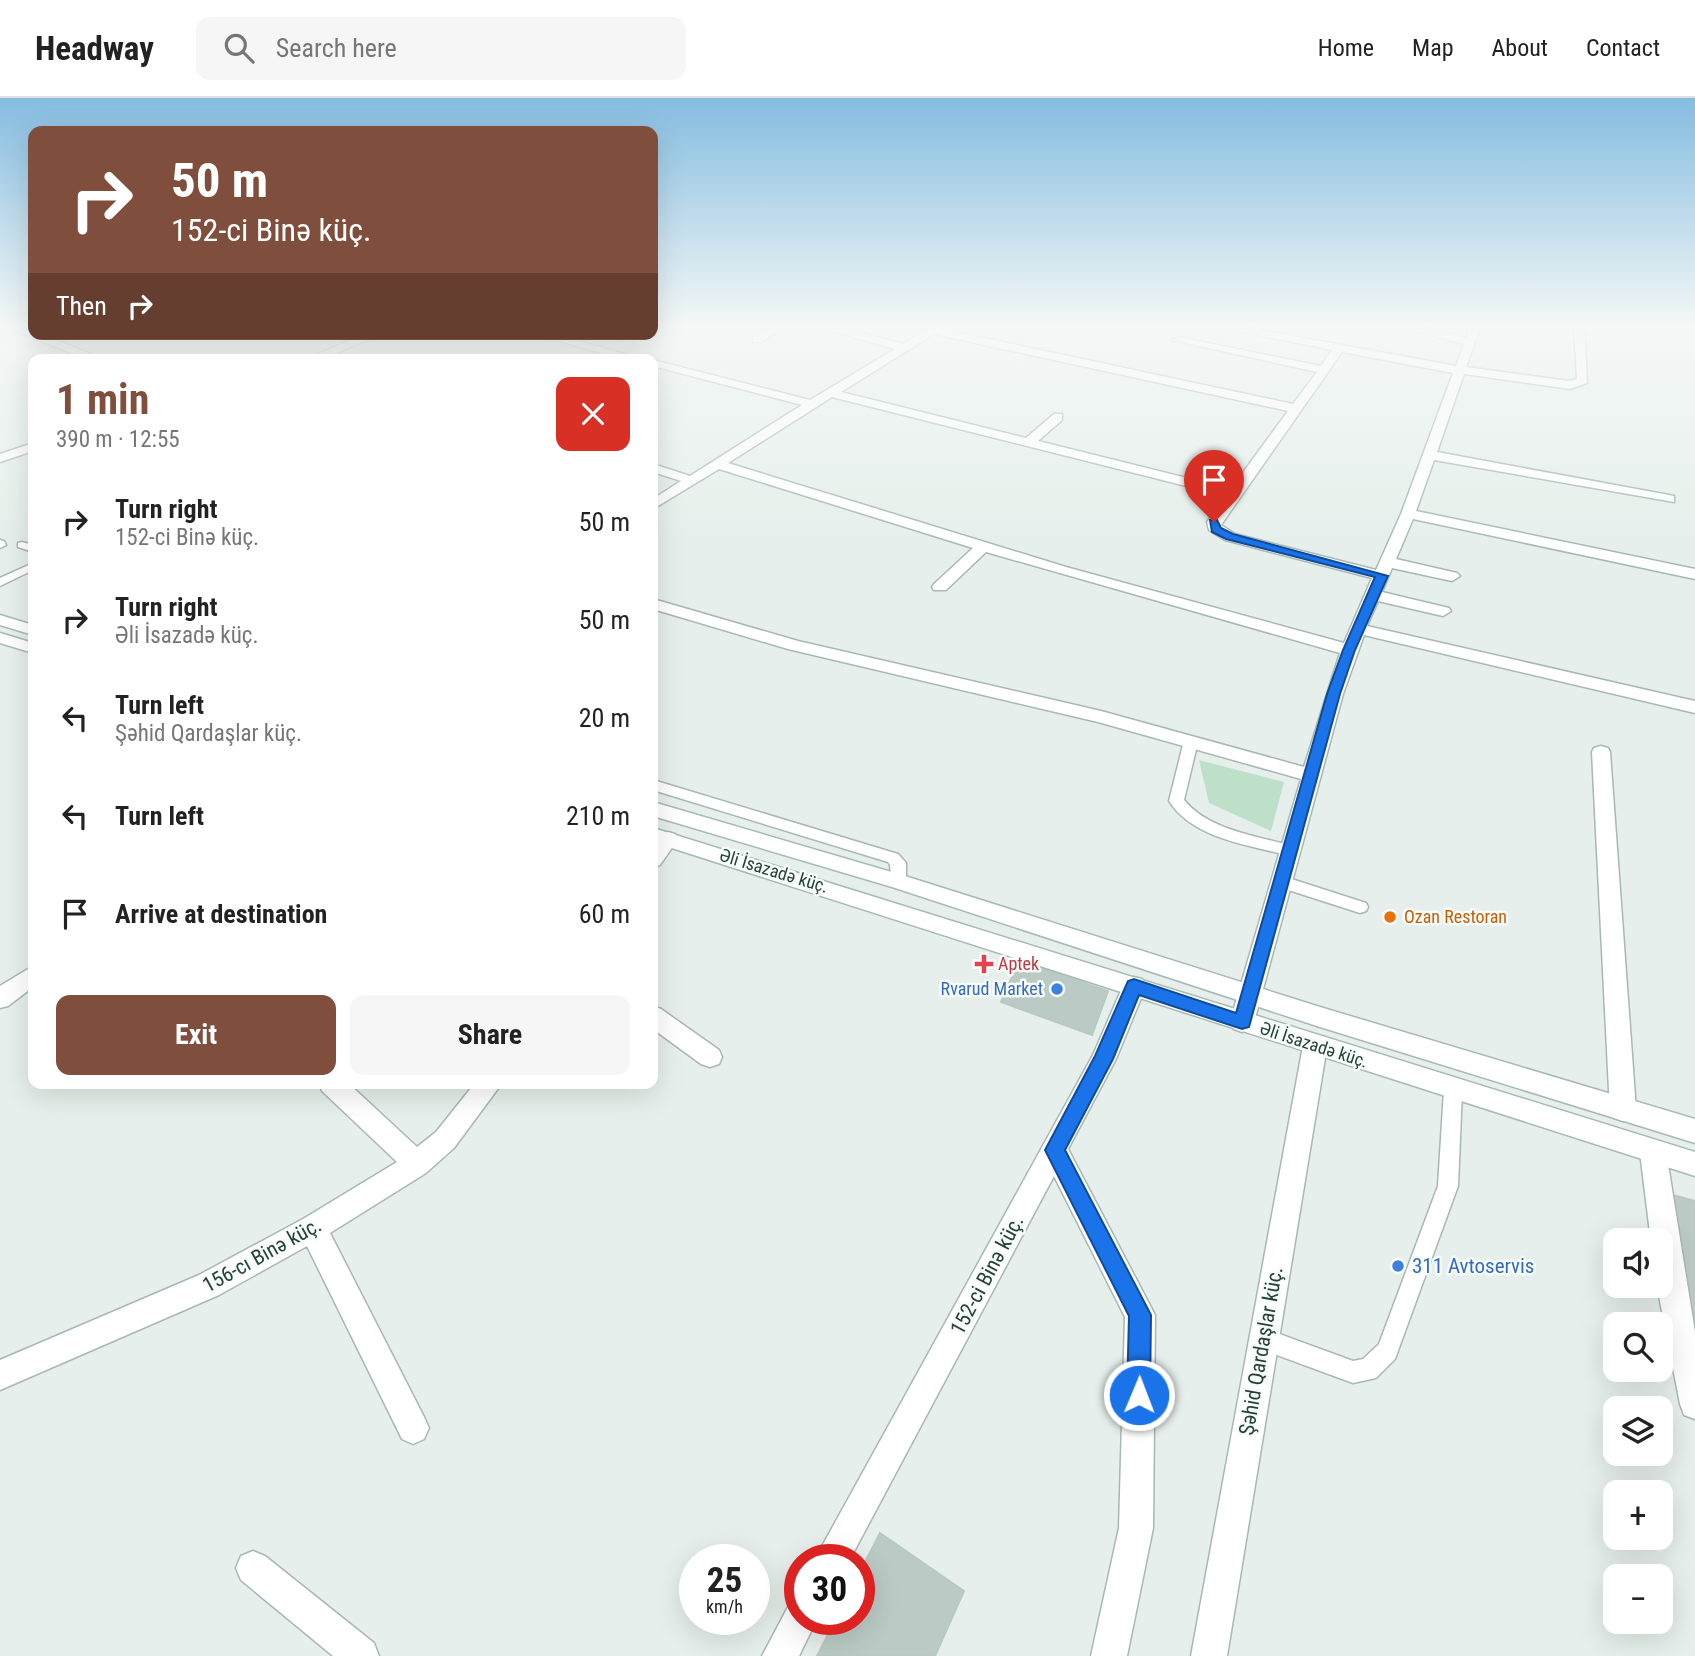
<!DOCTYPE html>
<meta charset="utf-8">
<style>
body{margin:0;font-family:"Roboto Condensed",sans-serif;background:#f6f6f6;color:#222;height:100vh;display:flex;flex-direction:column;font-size:26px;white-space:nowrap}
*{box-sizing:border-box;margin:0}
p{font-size:23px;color:#767676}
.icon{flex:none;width:38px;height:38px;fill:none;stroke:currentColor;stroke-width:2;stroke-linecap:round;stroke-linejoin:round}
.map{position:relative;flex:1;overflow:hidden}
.drawer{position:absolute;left:28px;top:256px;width:630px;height:735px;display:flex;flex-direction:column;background:#fff;border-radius:14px;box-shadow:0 7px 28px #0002}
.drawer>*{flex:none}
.top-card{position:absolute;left:28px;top:28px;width:630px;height:214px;border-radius:14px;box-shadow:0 7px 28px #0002;background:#804e3d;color:#fff;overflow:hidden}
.buttons{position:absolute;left:1603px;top:1130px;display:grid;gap:14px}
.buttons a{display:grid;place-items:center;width:70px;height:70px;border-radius:14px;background:#fff;box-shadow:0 7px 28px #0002;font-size:35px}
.speed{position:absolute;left:679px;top:1446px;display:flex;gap:14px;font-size:35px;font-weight:700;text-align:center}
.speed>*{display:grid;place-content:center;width:91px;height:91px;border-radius:50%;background:#fff;box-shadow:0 7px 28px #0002;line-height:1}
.speed small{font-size:18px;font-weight:400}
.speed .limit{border:10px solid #d22;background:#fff;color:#111}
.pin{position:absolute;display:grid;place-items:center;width:60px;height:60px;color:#fff;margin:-72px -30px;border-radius:50% 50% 50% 0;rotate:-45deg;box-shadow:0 0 7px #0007}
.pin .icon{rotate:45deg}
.me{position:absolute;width:77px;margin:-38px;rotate:1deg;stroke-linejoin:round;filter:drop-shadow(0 0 5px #0008)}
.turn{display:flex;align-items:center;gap:24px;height:147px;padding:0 28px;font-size:32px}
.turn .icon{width:91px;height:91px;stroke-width:2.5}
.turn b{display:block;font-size:49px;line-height:60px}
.then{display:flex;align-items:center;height:66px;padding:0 28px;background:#0003;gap:14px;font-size:26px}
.round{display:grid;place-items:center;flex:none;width:74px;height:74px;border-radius:14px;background:#f6f6f6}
.overview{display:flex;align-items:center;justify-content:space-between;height:119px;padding:0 28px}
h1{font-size:42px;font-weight:700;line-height:52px;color:#804e3d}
.button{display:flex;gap:14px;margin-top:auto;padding:14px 28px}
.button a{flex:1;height:80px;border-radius:14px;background:#804e3d;color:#fff;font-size:28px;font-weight:700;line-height:80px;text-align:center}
.button a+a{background:#f6f6f6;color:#222}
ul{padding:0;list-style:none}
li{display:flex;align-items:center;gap:21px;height:98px;padding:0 28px}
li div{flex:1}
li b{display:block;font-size:26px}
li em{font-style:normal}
header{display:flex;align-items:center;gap:42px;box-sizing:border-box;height:98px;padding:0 35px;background:#fff;border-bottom:2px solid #e0e0e0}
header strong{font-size:33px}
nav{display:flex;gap:38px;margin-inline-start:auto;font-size:24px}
.search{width:490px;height:63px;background:#f6f6f6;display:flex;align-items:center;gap:18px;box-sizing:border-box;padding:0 24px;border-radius:14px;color:#767676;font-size:26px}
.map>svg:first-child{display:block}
.green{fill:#bfe0c8}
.building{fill:#bbcac4;stroke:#b8c9c2;stroke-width:2}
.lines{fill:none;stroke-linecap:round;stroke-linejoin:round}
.lane-casing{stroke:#a8b8b2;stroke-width:3}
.street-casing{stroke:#a8b8b2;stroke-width:3}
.secondary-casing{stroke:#a4bbb3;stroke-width:3}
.lane{fill:#fff;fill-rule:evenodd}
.street{fill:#fff;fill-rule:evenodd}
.secondary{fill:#fff;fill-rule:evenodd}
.route{fill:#1a73e8;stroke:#114b97;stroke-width:2}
.food-dot{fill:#e8710a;stroke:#f7fbf9;stroke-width:2.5}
.health-dot{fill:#e0444e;stroke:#f7fbf9;stroke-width:2.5}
.shop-dot{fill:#3f7fe0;stroke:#f7fbf9;stroke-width:2.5}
.labels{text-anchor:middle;stroke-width:5;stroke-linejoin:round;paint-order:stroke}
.street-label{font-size:18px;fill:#24423a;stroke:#f7fbf9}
.food-label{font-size:18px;fill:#c56008;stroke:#f7fbf9;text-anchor:start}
.health-label{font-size:18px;fill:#be3a42;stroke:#f7fbf9;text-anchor:start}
.shop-label{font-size:18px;fill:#366cbe;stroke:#f7fbf9;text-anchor:end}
.near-street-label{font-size:21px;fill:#24423a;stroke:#f7fbf9}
.near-shop-label{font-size:21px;fill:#366cbe;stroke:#f7fbf9;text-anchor:start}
</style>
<header>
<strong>Headway</strong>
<div class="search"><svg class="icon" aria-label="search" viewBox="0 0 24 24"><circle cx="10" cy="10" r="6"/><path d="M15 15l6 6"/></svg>Search here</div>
<nav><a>Home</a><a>Map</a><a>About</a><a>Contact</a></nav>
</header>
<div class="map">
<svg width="1695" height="1558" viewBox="0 0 1695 1558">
<rect width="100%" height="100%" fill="#e6efeb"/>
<path class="green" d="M 1199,662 L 1284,684 L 1271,733 L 1209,705 Z"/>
<path class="building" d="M 1019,863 L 1108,893 L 1092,937 L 1001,904 Z
M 1673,1097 L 1695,1103 L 1695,1238 Z
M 880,1435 L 964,1493 L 935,1558 L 817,1558 L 836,1521 L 859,1521 L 859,1476 Z"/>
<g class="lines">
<g class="lane-casing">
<path id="lane" d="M 0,442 L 4,443 L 6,447 L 0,450 Z
M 22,444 L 33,447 L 33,454 L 18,449 L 18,445 Z
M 33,465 L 33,472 L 0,488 L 0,480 Z
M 1191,639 L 1198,643 L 1184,702 C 1209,733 1259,738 1295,749 L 1298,753 L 1295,757 L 1290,758 C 1250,747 1193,741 1169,703 L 1184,643 Z
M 653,682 L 898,756 L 906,765 L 906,783 L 898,789 L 892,787 L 890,767 L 888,764 L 653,692 Z
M 1282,778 L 1366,805 L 1368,809 L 1366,813 L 1360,815 L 1276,788 L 1274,784 Z
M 1453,984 L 1460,986 L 1462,992 L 1458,1088 L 1395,1261 L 1376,1280 L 1353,1285 L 1255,1249 L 1252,1241 L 1255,1233 L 1263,1230 L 1353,1263 L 1363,1261 L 1379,1246 L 1438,1088 L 1444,992 L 1446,986 Z"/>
</g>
<g class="street-casing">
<path id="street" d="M 1,227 L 17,227 L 33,233 L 33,236 L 41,236 L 103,261 L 86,261 Z
M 712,227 L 725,227 L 712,235 L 707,232 Z
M 774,227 L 788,227 L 761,244 L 753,244 L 753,240 Z
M 811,227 L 830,227 L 903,246 L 934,227 L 947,227 L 942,231 L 1293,306 L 1317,274 L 1172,242 L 1178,239 L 1321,268 L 1332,252 L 1208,227 L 1233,227 L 1456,268 L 1464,246 L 1394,227 L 1414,227 L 1466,240 L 1470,227 L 1481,227 L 1466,269 L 1569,283 L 1577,281 L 1574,227 L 1584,227 L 1587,285 L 1570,291 L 1464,276 L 1437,354 L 1669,397 L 1674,398 L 1674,404 L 1434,362 L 1416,413 L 1695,471 L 1695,481 L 1413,421 L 1396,461 L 1457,475 L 1460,478 L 1452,483 L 1392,470 L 1382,494 L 1449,510 L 1451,513 L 1443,518 L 1378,503 L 1367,528 L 1695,603 L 1695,615 L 1364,537 L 1343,596 L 1254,924 L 1250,931 L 1242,934 L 1234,931 L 1230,924 L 1301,681 L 1098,624 L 788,551 L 653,511 L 653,501 L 798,543 L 1101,613 L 1304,669 L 1340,555 L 986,454 L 946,492 L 934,492 L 932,489 L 934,486 L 973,450 L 719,371 L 653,411 L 653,401 L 681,383 L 653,374 L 653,366 L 690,378 L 802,307 L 653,268 L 653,262 L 810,302 L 895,251 ZM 934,236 L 1288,313 L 1231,391 L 1038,343 L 1062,322 L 1062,316 L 1054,316 L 1026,340 L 841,294 ZM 1342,254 L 1453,275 L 1401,416 L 1376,472 L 1235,436 L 1221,427 ZM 832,299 L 1226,398 L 1207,424 L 1209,432 L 1225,442 L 1372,480 L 1344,545 L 1066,469 L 728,365 Z
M 365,236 L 380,236 L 323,261 L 306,261 Z
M 535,236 L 554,236 L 642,261 L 622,261 Z
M 33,345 L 33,353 L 0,364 L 0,356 Z
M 1601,648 L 1608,650 L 1610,654 L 1636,1012 L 1632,1020 L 1623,1023 L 1614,1020 L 1610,1012 L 1592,654 L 1594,650 Z
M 668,734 L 675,736 L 678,741 L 660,767 L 653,769 C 653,754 651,739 668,734 Z
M 33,868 L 33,889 L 8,908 L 0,910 L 0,888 Z
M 1134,879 L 1142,881 L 1146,888 L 1116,961 L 1068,1051 L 1155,1217 L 1153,1430 L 1127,1558 L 1091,1558 L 1119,1430 L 1125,1219 L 1054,1078 L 850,1461 L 815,1461 L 1093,957 L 1126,881 Z
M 653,908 L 661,911 L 719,952 L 722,959 L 719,966 L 710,969 L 701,966 L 653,931 Z
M 1315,938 L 1324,941 L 1327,948 L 1227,1558 L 1191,1558 L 1303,948 L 1306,941 Z
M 319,985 L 348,985 L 417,1049 L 436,1034 L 475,985 L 502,985 L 454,1050 L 426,1075 L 330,1135 L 424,1319 L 429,1330 L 424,1341 L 413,1346 L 402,1341 L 307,1148 L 219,1197 L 0,1292 L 0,1262 L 199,1177 L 303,1121 L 397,1064 L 322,993 Z
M 1653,1042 L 1662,1046 L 1666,1054 L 1695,1234 L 1695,1321 L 1684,1317 L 1680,1306 L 1657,1188 L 1661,1188 L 1661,1143 L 1651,1143 L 1640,1054 L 1644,1046 Z
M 253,1453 L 265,1458 L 374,1545 L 379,1558 L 333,1558 L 241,1482 L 236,1470 L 241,1458 Z
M 800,1504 L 800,1521 L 817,1521 L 799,1558 L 762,1558 L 788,1509 Z"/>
</g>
<g class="secondary-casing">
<path id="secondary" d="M 0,517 L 33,527 L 33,537 L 0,527 Z
M 0,535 L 33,545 L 33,555 L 0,545 Z
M 653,704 L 905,778 L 1320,909 L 1695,1021 L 1695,1045 L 1320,929 L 892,789 L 653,718 Z
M 653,730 L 1695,1054 L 1695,1078 L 653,744 Z"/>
</g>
<use href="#lane" class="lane"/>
<use href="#street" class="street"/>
<use href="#secondary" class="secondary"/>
</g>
<linearGradient id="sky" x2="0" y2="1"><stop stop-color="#84bce0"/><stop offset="0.51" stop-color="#f4f8f6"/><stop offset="1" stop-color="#f4f8f6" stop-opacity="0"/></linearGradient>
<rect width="1695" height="446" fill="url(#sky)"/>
<path class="route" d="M 1210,422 L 1217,422 L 1221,430 L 1233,436 L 1388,478 L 1355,552 L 1340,596 L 1249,929 L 1242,931 L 1139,897 L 1113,961 L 1065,1052 L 1151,1217 L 1150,1297 L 1147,1305 L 1139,1308 L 1131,1305 L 1127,1297 L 1129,1218 L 1045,1052 L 1095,958 L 1128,883 L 1134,881 L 1236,915 L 1327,596 L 1343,552 L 1375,479 L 1226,441 L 1212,434 Z"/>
<circle class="food-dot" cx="1390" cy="819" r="7"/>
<path class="health-dot" d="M980.5 855.5h7v7h7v7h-7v7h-7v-7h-7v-7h7z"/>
<g class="shop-dot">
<circle cx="1057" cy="891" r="7"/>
<circle cx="1398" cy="1168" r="7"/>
</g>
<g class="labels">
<g class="street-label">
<text transform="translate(774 773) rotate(17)" y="6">Əli İsazadə küç.</text>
<text transform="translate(1314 947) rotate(18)" y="6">Əli İsazadə küç.</text>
</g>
<g class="food-label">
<text x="1404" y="825">Ozan Restoran</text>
</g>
<g class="health-label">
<text x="998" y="872">Aptek</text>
</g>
<g class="shop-label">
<text x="1043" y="897">Rvarud Market</text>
</g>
<g class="near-street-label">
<text transform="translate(262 1157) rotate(-29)" y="7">156-cı Binə küç.</text>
<text transform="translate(987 1177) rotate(-62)" y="7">152-ci Binə küç.</text>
<text transform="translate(1261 1253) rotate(-80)" y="7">Şəhid Qardaşlar küç.</text>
</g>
<g class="near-shop-label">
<text x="1412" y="1175">311 Avtoservis</text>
</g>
</g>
</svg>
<div class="buttons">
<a><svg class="icon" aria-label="sound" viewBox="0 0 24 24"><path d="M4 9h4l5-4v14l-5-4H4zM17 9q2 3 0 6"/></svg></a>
<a><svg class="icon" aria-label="search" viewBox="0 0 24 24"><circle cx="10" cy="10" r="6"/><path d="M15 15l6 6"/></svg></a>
<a><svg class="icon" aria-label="layers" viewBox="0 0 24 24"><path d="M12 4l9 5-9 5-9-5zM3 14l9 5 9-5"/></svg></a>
<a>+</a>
<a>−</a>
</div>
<div class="speed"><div>25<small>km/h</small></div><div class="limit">30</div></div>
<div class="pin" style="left:1214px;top:424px;background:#d93025"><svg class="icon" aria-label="arrive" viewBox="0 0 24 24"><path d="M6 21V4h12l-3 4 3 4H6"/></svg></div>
<svg class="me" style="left:1139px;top:1297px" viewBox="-20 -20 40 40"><circle r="17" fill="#1a73e8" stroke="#fff" stroke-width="3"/><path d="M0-11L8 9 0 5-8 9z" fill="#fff"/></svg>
<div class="top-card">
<div class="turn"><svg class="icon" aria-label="right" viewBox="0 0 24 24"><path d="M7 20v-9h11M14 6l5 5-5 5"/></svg><div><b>50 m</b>152-ci Binə küç.</div></div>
<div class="then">Then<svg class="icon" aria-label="right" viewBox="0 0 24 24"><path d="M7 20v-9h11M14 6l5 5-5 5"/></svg></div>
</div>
<section class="drawer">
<div class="overview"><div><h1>1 min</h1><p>390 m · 12:55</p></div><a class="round" style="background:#d93025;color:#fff"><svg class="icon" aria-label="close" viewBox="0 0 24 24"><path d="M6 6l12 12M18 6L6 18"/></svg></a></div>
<ul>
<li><svg class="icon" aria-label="right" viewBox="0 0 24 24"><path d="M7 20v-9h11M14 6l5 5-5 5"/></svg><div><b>Turn right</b><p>152-ci Binə küç.</p></div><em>50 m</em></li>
<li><svg class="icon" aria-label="right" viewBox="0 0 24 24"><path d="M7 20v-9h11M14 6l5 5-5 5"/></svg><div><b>Turn right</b><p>Əli İsazadə küç.</p></div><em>50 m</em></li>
<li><svg class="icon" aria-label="left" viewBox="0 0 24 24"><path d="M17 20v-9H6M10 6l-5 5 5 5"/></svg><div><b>Turn left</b><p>Şəhid Qardaşlar küç.</p></div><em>20 m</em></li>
<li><svg class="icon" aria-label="left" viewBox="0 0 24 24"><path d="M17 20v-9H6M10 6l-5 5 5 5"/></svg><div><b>Turn left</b></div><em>210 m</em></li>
<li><svg class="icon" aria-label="arrive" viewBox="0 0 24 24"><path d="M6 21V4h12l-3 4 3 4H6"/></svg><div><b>Arrive at destination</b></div><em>60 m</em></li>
</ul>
<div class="button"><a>Exit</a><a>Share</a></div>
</section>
</div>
